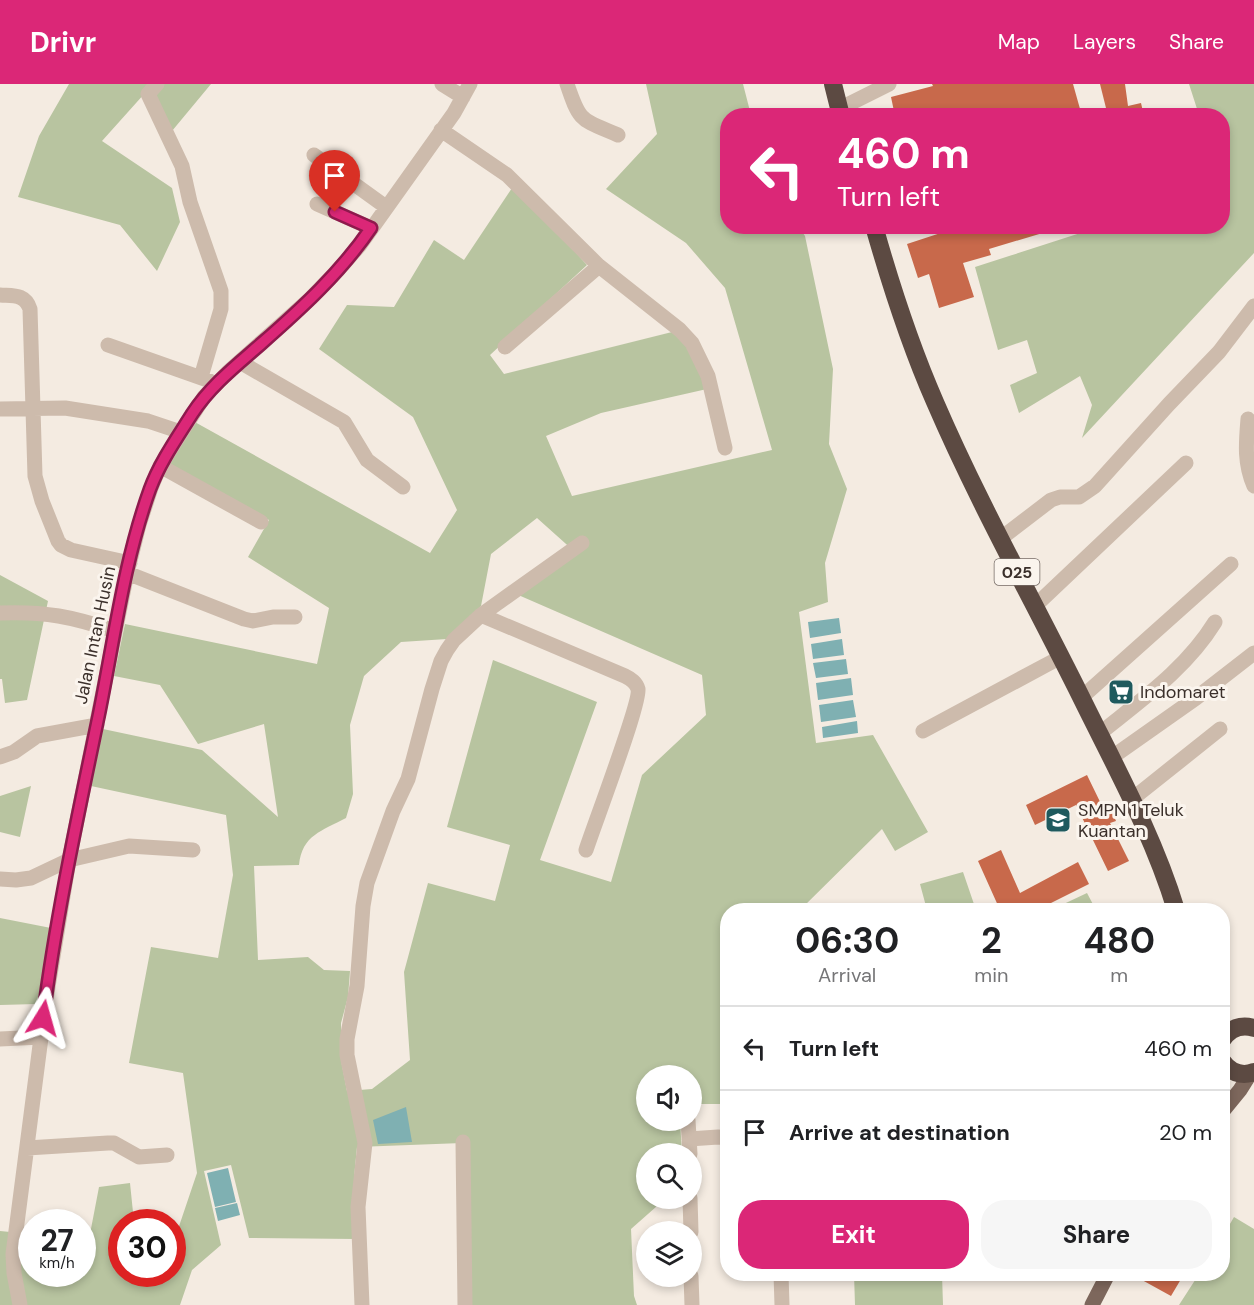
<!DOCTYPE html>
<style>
body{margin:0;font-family:"DM Sans",sans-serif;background:#f6f6f6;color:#202124;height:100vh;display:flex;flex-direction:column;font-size:22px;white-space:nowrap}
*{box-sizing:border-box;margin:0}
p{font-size:20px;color:#757577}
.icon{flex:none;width:33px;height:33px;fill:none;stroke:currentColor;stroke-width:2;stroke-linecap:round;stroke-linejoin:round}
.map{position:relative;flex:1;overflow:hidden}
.drawer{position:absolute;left:720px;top:819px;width:510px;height:378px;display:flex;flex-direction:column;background:#fff;border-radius:24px;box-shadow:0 3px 9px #0003}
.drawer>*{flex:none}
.guide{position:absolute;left:720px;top:24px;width:510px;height:126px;border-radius:24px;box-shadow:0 3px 9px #0003;background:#db2777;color:#fff;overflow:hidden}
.controls{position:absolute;left:636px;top:981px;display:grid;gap:12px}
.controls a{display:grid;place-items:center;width:66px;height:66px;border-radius:50%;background:#fff;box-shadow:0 3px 9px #0003;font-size:30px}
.speed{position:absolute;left:18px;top:1125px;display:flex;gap:12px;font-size:30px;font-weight:700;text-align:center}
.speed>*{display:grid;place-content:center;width:78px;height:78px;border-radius:50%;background:#fff;box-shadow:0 3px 9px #0003;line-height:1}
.speed small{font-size:15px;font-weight:400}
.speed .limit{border:9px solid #d22;background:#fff;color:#111}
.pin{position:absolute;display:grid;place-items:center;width:51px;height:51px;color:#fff;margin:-62px -26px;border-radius:50% 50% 50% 0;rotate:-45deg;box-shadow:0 0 6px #0007}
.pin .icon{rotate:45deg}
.me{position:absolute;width:66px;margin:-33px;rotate:8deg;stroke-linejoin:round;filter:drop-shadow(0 0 4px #0008)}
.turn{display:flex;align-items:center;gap:21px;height:126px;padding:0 18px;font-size:27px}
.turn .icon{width:78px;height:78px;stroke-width:2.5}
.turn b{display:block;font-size:42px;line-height:51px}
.eta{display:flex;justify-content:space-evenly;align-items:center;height:102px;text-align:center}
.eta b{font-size:36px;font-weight:700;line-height:42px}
.button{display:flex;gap:12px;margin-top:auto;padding:12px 18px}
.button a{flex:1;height:69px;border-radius:24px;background:#db2777;color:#fff;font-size:24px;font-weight:700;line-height:69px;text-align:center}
.button a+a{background:#f6f6f6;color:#202124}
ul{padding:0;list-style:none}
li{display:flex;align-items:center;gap:18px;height:84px;padding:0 18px;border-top:2px solid #e0e0e0}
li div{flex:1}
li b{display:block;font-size:22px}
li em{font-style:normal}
header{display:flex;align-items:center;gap:36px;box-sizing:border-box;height:84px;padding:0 30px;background:#db2777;color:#fff}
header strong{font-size:28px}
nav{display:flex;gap:33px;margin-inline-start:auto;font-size:21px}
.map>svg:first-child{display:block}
.green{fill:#b8c4a0;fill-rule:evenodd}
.water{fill:#7fb0b2}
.building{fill:#c8694b}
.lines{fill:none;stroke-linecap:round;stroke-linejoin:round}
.minor{stroke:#cdbbac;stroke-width:15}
.major{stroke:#7d675c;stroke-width:15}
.highway{stroke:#5c4a42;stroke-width:18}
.route-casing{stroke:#8e194d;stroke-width:15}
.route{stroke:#db2777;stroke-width:10}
.labels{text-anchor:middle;stroke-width:6;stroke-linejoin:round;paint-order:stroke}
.shield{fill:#fbf5ee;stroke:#756b66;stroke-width:1.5}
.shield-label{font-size:16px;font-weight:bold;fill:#3b302b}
.street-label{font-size:18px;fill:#3b302b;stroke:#fbf5ee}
.poi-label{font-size:18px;fill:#3b302b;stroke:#fbf5ee;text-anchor:start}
</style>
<header>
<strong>Drivr</strong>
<nav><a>Map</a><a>Layers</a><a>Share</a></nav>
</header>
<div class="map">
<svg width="1254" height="1221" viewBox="0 0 1254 1221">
<rect width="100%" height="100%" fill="#f4ebe1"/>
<path class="green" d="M 69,0 L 211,0 L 167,53 L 145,9 L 102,57 L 172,104 L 180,138 L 157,187 L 120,141 L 18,113 L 39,52 Z
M 646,0 L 743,0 L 751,31 L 728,32 L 728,142 L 799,143 L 805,152 L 833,285 L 829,360 L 847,405 L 825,479 L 828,518 L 799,528 L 816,659 L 873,651 L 928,748 L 895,767 L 882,745 L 800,826 L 728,826 L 727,1020 L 692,1020 L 692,992 L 646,992 L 646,1036 L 680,1037 L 682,1069 L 646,1070 L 646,1114 L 665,1115 L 631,1145 L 634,1212 L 637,1221 L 462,1221 L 462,1059 L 357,1063 L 354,1094 L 356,1155 L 249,1154 L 231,1081 L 204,1087 L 221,1161 L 192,1186 L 180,1221 L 0,1221 L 0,1147 L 31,1150 L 32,1190 L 82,1190 L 83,1151 L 90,1150 L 99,1103 L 130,1099 L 134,1138 L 122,1138 L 122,1190 L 139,1190 L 141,1202 L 154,1190 L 172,1190 L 173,1160 L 197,1089 L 183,989 L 129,979 L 151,863 L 218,874 L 233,791 L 226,731 L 91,702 L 103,645 L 202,666 L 278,733 L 264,640 L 198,660 L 160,601 L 114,592 L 125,540 L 317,580 L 329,524 L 248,473 L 269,436 L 167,380 L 193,337 L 430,469 L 457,426 L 413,333 L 319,265 L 347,221 L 394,223 L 434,156 L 464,176 L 514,101 L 587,181 L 490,271 L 504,290 L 672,248 L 691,264 L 707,305 L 601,329 L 546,352 L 572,412 L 772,366 L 725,204 L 686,159 L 606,105 L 657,50 ZM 537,434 L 575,468 L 516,510 L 702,591 L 706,631 L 642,691 L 611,798 L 540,776 L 597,618 L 493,576 L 447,743 L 510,761 L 495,817 L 428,799 L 404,888 L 410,976 L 372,1005 L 347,1007 L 341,976 L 341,939 L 348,913 L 350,887 L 324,886 L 308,873 L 258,876 L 254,782 L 299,781 C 302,751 322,747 346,734 L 353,710 L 350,641 L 364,592 L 401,558 L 447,555 L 481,522 L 491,470 Z
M 1189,0 L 1254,0 L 1254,169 L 1082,354 L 1092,321 L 1080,292 L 1019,329 L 1010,301 L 1037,289 L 1027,256 L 998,266 L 975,183 L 1099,143 L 1222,142 L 1222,32 L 1199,31 Z
M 0,491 L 48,517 L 27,616 L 5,619 L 2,595 L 0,595 Z
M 31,702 L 20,753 L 0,748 L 0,712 Z
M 963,788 L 976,826 L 927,826 L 920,800 Z
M 1087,809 L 1096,826 L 1051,826 Z
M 0,834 L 51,844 L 37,920 L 0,921 Z
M 1234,1133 L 1254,1145 L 1254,1221 L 1179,1221 L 1199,1190 L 1222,1190 L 1223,1152 Z
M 854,1190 L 942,1190 L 943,1221 L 855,1221 Z"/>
<path class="water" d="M 839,534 L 841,549 L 810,554 L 808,538 Z
M 842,555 L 844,571 L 813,575 L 811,560 Z
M 846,575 L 848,590 L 816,594 L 813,579 Z
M 851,594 L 853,611 L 818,616 L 816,599 Z
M 853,616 L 856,633 L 821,638 L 819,621 Z
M 857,637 L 858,649 L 823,654 L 822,643 Z
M 406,1023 L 412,1058 L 378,1060 L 373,1036 Z
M 228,1084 L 236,1118 L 215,1123 L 207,1089 Z
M 237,1119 L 240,1131 L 218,1137 L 215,1124 Z"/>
<path class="building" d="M 932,0 L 1073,0 L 1082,32 L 941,32 L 939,26 L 918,32 L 895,32 L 891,13 L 933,2 Z
M 1100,0 L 1125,0 L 1128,22 L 1141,19 L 1144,32 L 1106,32 L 1106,28 L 1107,28 Z
M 962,142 L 1056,142 L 1056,145 L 989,165 L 991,171 L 963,179 L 974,213 L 939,224 L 929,190 L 918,194 L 907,160 Z
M 1087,691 L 1104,726 L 1110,724 L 1116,737 L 1110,739 L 1129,777 L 1108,787 L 1076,721 L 1035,741 L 1026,721 Z
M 1001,766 L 1020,809 L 1078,778 L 1089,800 L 1037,826 L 1000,826 L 978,777 Z
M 1146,1190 L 1184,1190 L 1171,1212 L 1142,1196 Z"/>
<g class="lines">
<path class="minor" d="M 157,0 L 148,10 L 182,82 L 190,118 L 221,207 L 221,225 L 201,293
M 442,0 L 463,13
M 567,0 C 580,39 581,35 618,51
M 839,25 L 889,0
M 441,46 L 507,91 L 599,182 L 680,246 L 692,259 L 708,292 L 725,364
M 314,71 L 386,123
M 317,120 L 371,144
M 0,211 C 14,212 25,210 30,225 L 35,392 L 42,417 L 58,457 L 61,461 L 71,466 L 130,479
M 108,261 L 210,297
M 505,263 L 599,182
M 240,278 L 344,338 L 367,376 L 403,403
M 0,325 L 65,324 L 148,337 L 181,348
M 1248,335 C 1246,359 1244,379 1254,402
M 160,382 L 261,438
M 1000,455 L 1051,416 L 1060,413 L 1079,413 L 1095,402 L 1169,320 L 1219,268 L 1254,222
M 127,489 L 244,535 L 253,537 L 273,533 L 295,533
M 1035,522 L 1186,379
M 0,529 C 45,527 73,533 115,547
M 481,531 L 625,592 C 631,595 636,598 638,605 C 641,618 593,744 586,766
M 1081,614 L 1231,480
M 923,647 L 1061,573
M 1099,650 C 1141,616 1186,585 1215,538
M 0,673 L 14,668 L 37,652 L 97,641
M 1111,674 L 1196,614 L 1254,569
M 1131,716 L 1220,645
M 0,795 L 16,796 L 31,794 L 69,776 L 129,762 L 193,766
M 0,955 L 41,953
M 688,1036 L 690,1070
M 689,1055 L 718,1053 L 728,1054
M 463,1058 L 465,1221
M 27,1064 L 108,1059 L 114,1059 L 139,1073 L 167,1071
M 690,1114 L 691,1148
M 781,1190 L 782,1221
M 691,1192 L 692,1221
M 20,1221 L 14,1189 L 13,1170 L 46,915 L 69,776 L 127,489 L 139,441 L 151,404 L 160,382 L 204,313 L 229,287 L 311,214 L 338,186 L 360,161 L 454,29 L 470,0
M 362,1221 L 358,1123 L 365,1059 L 347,971 L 347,955 L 357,902 L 363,822 L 367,799 L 393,727 L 408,695 L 432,605 L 441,577 L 447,566 L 454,556 L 481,531 L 582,459"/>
<path class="major" d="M 1222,1028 L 1240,1006 L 1250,990
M 1092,1221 L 1108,1190"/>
<path class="highway" d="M 833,0 L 841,32
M 874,142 C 891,202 910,261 935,318 C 979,420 1033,516 1082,615 C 1116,684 1154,753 1176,826
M 1222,956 C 1230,944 1241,940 1254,944
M 1222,977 C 1230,988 1241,993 1254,988"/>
</g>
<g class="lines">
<g class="route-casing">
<path id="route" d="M 43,934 C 56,832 78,731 99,630 C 114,556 124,477 150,405 C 160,378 177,354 192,330 C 211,301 237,281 262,259 C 302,224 341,188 371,144 L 335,128"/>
</g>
<use href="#route" class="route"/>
</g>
<defs>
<g id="supermarket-square" transform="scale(1.35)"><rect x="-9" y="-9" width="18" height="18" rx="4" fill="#1f5a5e" stroke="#fbf5ee"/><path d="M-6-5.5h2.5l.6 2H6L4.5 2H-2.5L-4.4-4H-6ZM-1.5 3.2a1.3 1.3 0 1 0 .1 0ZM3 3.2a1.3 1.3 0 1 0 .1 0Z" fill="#fff"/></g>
<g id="school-square" transform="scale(1.35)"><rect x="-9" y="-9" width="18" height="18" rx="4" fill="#1f5a5e" stroke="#fbf5ee"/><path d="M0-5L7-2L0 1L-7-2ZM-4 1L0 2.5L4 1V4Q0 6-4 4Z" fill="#fff"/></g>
</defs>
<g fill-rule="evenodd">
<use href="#supermarket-square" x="1121" y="608"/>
<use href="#school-square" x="1058" y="736"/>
</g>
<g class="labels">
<rect class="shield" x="994.5" y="475" width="45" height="26" rx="4.5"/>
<g class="shield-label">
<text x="1017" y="494">025</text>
</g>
<g class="street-label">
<text transform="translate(95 551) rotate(-78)" y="6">Jalan Intan Husin</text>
</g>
<g class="poi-label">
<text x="1140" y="614">Indomaret</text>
<text x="1078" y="732">SMPN 1 Teluk<tspan x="1078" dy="21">Kuantan</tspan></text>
</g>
</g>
</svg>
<div class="controls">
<a><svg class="icon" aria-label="sound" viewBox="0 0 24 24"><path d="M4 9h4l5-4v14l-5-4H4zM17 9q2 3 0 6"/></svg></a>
<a><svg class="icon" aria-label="search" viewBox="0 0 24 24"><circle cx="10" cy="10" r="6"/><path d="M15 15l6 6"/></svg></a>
<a><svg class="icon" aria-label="layers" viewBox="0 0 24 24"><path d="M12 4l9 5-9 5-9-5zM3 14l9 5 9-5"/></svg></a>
</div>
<div class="speed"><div>27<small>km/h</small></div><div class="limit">30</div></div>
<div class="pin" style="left:335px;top:128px;background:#d93025"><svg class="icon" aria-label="arrive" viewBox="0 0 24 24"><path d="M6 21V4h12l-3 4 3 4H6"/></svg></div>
<svg class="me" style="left:43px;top:934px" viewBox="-20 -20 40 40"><path d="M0-17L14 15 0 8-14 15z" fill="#db2777" stroke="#fff" stroke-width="4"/></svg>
<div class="guide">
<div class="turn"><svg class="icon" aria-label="left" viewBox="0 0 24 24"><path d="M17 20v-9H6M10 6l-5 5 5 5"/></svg><div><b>460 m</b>Turn left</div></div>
</div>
<section class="drawer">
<div class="eta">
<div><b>06:30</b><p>Arrival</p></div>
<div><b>2</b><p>min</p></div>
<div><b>480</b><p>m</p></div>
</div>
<ul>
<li><svg class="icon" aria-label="left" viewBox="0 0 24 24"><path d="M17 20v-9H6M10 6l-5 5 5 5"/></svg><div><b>Turn left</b></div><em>460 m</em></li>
<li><svg class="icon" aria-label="arrive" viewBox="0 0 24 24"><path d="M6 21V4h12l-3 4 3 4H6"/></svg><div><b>Arrive at destination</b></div><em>20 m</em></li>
</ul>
<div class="button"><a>Exit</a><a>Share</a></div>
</section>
</div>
